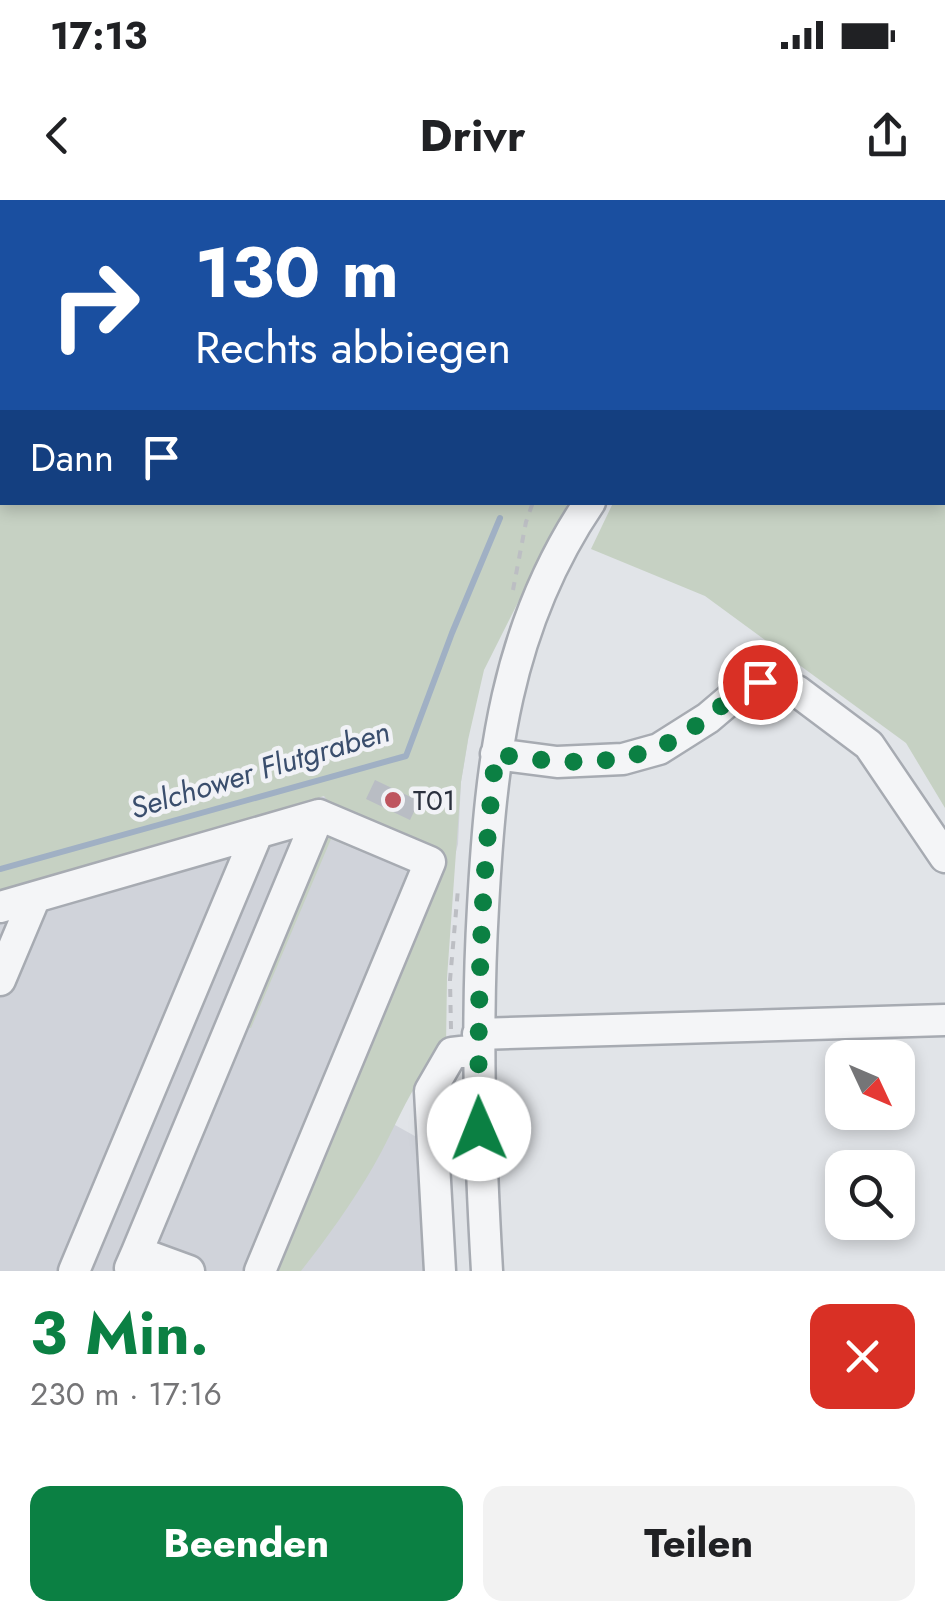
<!DOCTYPE html>
<html lang="de">
<meta charset="utf-8">
<style>
body{margin:0;font-family:Jost,sans-serif;background:#f2f2f2;color:#202124;height:100vh;display:flex;flex-direction:column;font-size:38px;white-space:nowrap}
*{box-sizing:border-box;margin:0}
p{font-size:32px;color:#757577}
.icon{flex:none;width:55px;height:55px;fill:none;stroke:currentColor;stroke-width:2;stroke-linecap:round;stroke-linejoin:round}
.map{position:relative;height:1071px;overflow:hidden}
.panel{display:flex;flex-direction:column;background:#fff;flex:1}
.panel>*{flex:none}
.hud{position:absolute;left:0px;top:0px;width:945px;height:305px;box-shadow:0 5px 15px #0003;background:#1a4fa0;color:#fff;overflow:hidden}
.needle{width:65px;rotate:134deg}
.controls{position:absolute;left:825px;top:840px;display:grid;gap:20px}
.controls a{display:grid;place-items:center;width:90px;height:90px;border-radius:20px;background:#fff;box-shadow:0 5px 15px #0003;font-size:50px}
.pin{position:absolute;display:grid;place-items:center;width:85px;height:85px;color:#fff;margin:-42px;border:5px solid #fff;border-radius:50%;box-shadow:0 2px 10px #0007}
.me{position:absolute;width:110px;margin:-55px;rotate:359deg;stroke-linejoin:round;filter:drop-shadow(0 0 8px #0008)}
.turn{display:flex;align-items:center;gap:35px;height:210px;padding:0 30px;font-size:45px}
.turn .icon{width:130px;height:130px;stroke-width:2.5}
.turn b{display:block;font-size:70px;line-height:85px}
.then{display:flex;align-items:center;height:95px;padding:0 30px;background:#0003;gap:20px;font-size:38px}
.round{display:grid;place-items:center;flex:none;width:105px;height:105px;border-radius:20px;background:#f2f2f2}
.head{display:flex;align-items:center;justify-content:space-between;height:170px;padding:0 30px}
h1{font-size:60px;font-weight:700;line-height:75px;color:#0b8043}
.action{display:flex;gap:20px;margin-top:auto;padding:20px 30px}
.action a{flex:1;height:115px;border-radius:20px;background:#0b8043;color:#fff;font-size:40px;font-weight:700;line-height:115px;text-align:center}
.action a+a{background:#f2f2f2;color:#202124}
.status{display:flex;justify-content:space-between;align-items:center;height:70px;padding:0 50px;background:#fff;direction:ltr}
.status svg{height:28px;fill:currentColor}
header{display:flex;justify-content:space-between;align-items:center;height:130px;padding:0 30px;background:#fff;font-size:45px;font-weight:700}
.map>svg:first-child{display:block}
.built{fill:#d0d3da}
.green{fill:#c6d1c3}
.lines{fill:none;stroke-linecap:round;stroke-linejoin:round}
.stream{stroke:#a0b0c4;stroke-width:6}
.building{fill:#b9bdc4}
.minor-casing{stroke:#a7abb2;stroke-width:35}
.path{stroke:#bcbec3;stroke-width:4;stroke-dasharray:8 8;stroke-linecap:butt}
.minor{stroke:#f4f5f7;stroke-width:30}
.route{stroke:#0b8043;stroke-width:18;stroke-dasharray:0 32.4}
.poi-dot{fill:#be555f;stroke:#f1f2f6;stroke-width:4}
.labels{text-anchor:middle;stroke-width:9;stroke-linejoin:round;paint-order:stroke}
.poi-label{font-size:28px;fill:#2b313e;stroke:#f1f2f6;text-anchor:start}
.water-label{font-size:30px;font-style:italic;fill:#3a4e6d;stroke:#f1f2f6}
</style>
<div class="status"><b>17:13</b><svg viewBox="0 0 49 12"><path d="M0 12V9h3v3zM5 12V6h3v6zM10 12V3h3v9zM15 12V0h3v12zM26 1h20v11H26zM47 4h2v5h-2z"/></svg></div>
<header><svg class="icon" aria-label="back" viewBox="0 0 24 24"><path d="M15 5l-7 7 7 7"/></svg>Drivr<svg class="icon" aria-label="share" viewBox="0 0 24 24"><path d="M12 15V3M7 8l5-5 5 5M5 13v7h14v-7"/></svg></header>
<div class="map">
<svg width="945" height="1071" viewBox="0 0 945 1071">
<rect width="100%" height="100%" fill="#e1e4e8"/>
<path class="built" d="M 0,383 L 180,643 L 412,568 L 468,540 L 461,582 L 458,644 L 386,920 L 422,940 L 429,1071 L 0,1071 Z"/>
<path class="green" d="M 49,0 L 945,0 L 945,5 L 943,6 L 942,2 L 48,2 Z
M 945,61 L 945,608 L 906,543 L 705,396 L 591,349 L 613,303 L 942,302 L 942,62 Z
M 2,111 L 2,302 L 568,303 L 484,470 L 468,540 L 461,582 L 447,778 L 446,846 C 412,879 397,926 373,967 C 352,1003 327,1038 301,1071 L 276,1071 L 439,670 L 333,607 L 324,596 L 155,652 L 145,647 L 0,694 L 0,117 Z
M 327,632 L 370,650 L 368,654 L 331,639 L 251,828 L 245,827 Z"/>
<g class="lines">
<path class="stream" d="M 942,231 L 945,231
M 0,669 L 406,556 L 452,433 L 500,318"/>
</g>
<path class="building" d="M 375,580 L 419,601 L 410,620 L 366,599 Z"/>
<g class="lines">
<g class="minor-casing">
<path id="minor" d="M 574,0 L 576,2
M 37,2 L 38,0
M 81,2 L 82,0
M 942,47 L 945,46
M 0,91 L 2,85
M 496,554 L 557,562 L 623,559 L 659,549 L 708,518 L 741,490 L 761,482 L 782,484 L 797,491 L 869,545 L 945,657
M 0,707 L 319,615 L 430,662 L 260,1071
M 0,780 L 35,697
M 478,834 L 945,820
M 137,1052 L 319,615
M 130,1068 L 137,1052 L 189,1071
M 74,1071 L 257,634
M 440,1071 L 430,891 L 452,853 L 478,850
M 487,1071 C 480,949 476,829 483,707 C 491,561 505,427 590,302"/>
</g>
<path class="path" d="M 942,15 L 945,14
M 942,201 L 945,202
M 513,390 L 526,322 L 533,302
M 451,829 L 450,780 L 458,689"/>
<use href="#minor" class="minor"/>
</g>
<g class="lines">
<path class="route" d="M 479,929 C 477,804 481,678 496,554 C 560,564 627,570 684,534 C 710,517 732,494 760,482"/>
</g>
<circle class="poi-dot" cx="393" cy="600" r="10"/>
<g class="labels">
<g class="poi-label">
<text x="413" y="610">T01</text>
</g>
<g class="water-label">
<text transform="translate(260 570) rotate(-17)" y="10">Selchower Flutgraben</text>
</g>
</g>
</svg>
<div class="controls">
<a><svg class="needle" viewBox="-14 -14 28 28"><path d="M0-13l5 13h-10z" fill="#e53935"/><path d="M0 13l5-13h-10z" fill="#757577"/></svg></a>
<a><svg class="icon" aria-label="search" viewBox="0 0 24 24"><circle cx="10" cy="10" r="6"/><path d="M15 15l6 6"/></svg></a>
</div>
<div class="pin" style="left:760px;top:482px;background:#d93025"><svg class="icon" aria-label="arrive" viewBox="0 0 24 24"><path d="M6 21V4h12l-3 4 3 4H6"/></svg></div>
<svg class="me" style="left:479px;top:929px" viewBox="-20 -20 40 40"><circle r="19" fill="#fff"/><path d="M0-13L10 11 0 6-10 11z" fill="#0b8043"/></svg>
<div class="hud">
<div class="turn"><svg class="icon" aria-label="right" viewBox="0 0 24 24"><path d="M7 20v-9h11M14 6l5 5-5 5"/></svg><div><b>130 m</b>Rechts abbiegen</div></div>
<div class="then">Dann<svg class="icon" aria-label="arrive" viewBox="0 0 24 24"><path d="M6 21V4h12l-3 4 3 4H6"/></svg></div>
</div>
</div>
<section class="panel">
<div class="head"><div><h1>3 Min.</h1><p>230 m · 17:16</p></div><a class="round" style="background:#d93025;color:#fff"><svg class="icon" aria-label="close" viewBox="0 0 24 24"><path d="M6 6l12 12M18 6L6 18"/></svg></a></div>
<div class="action"><a>Beenden</a><a>Teilen</a></div>
</section>
